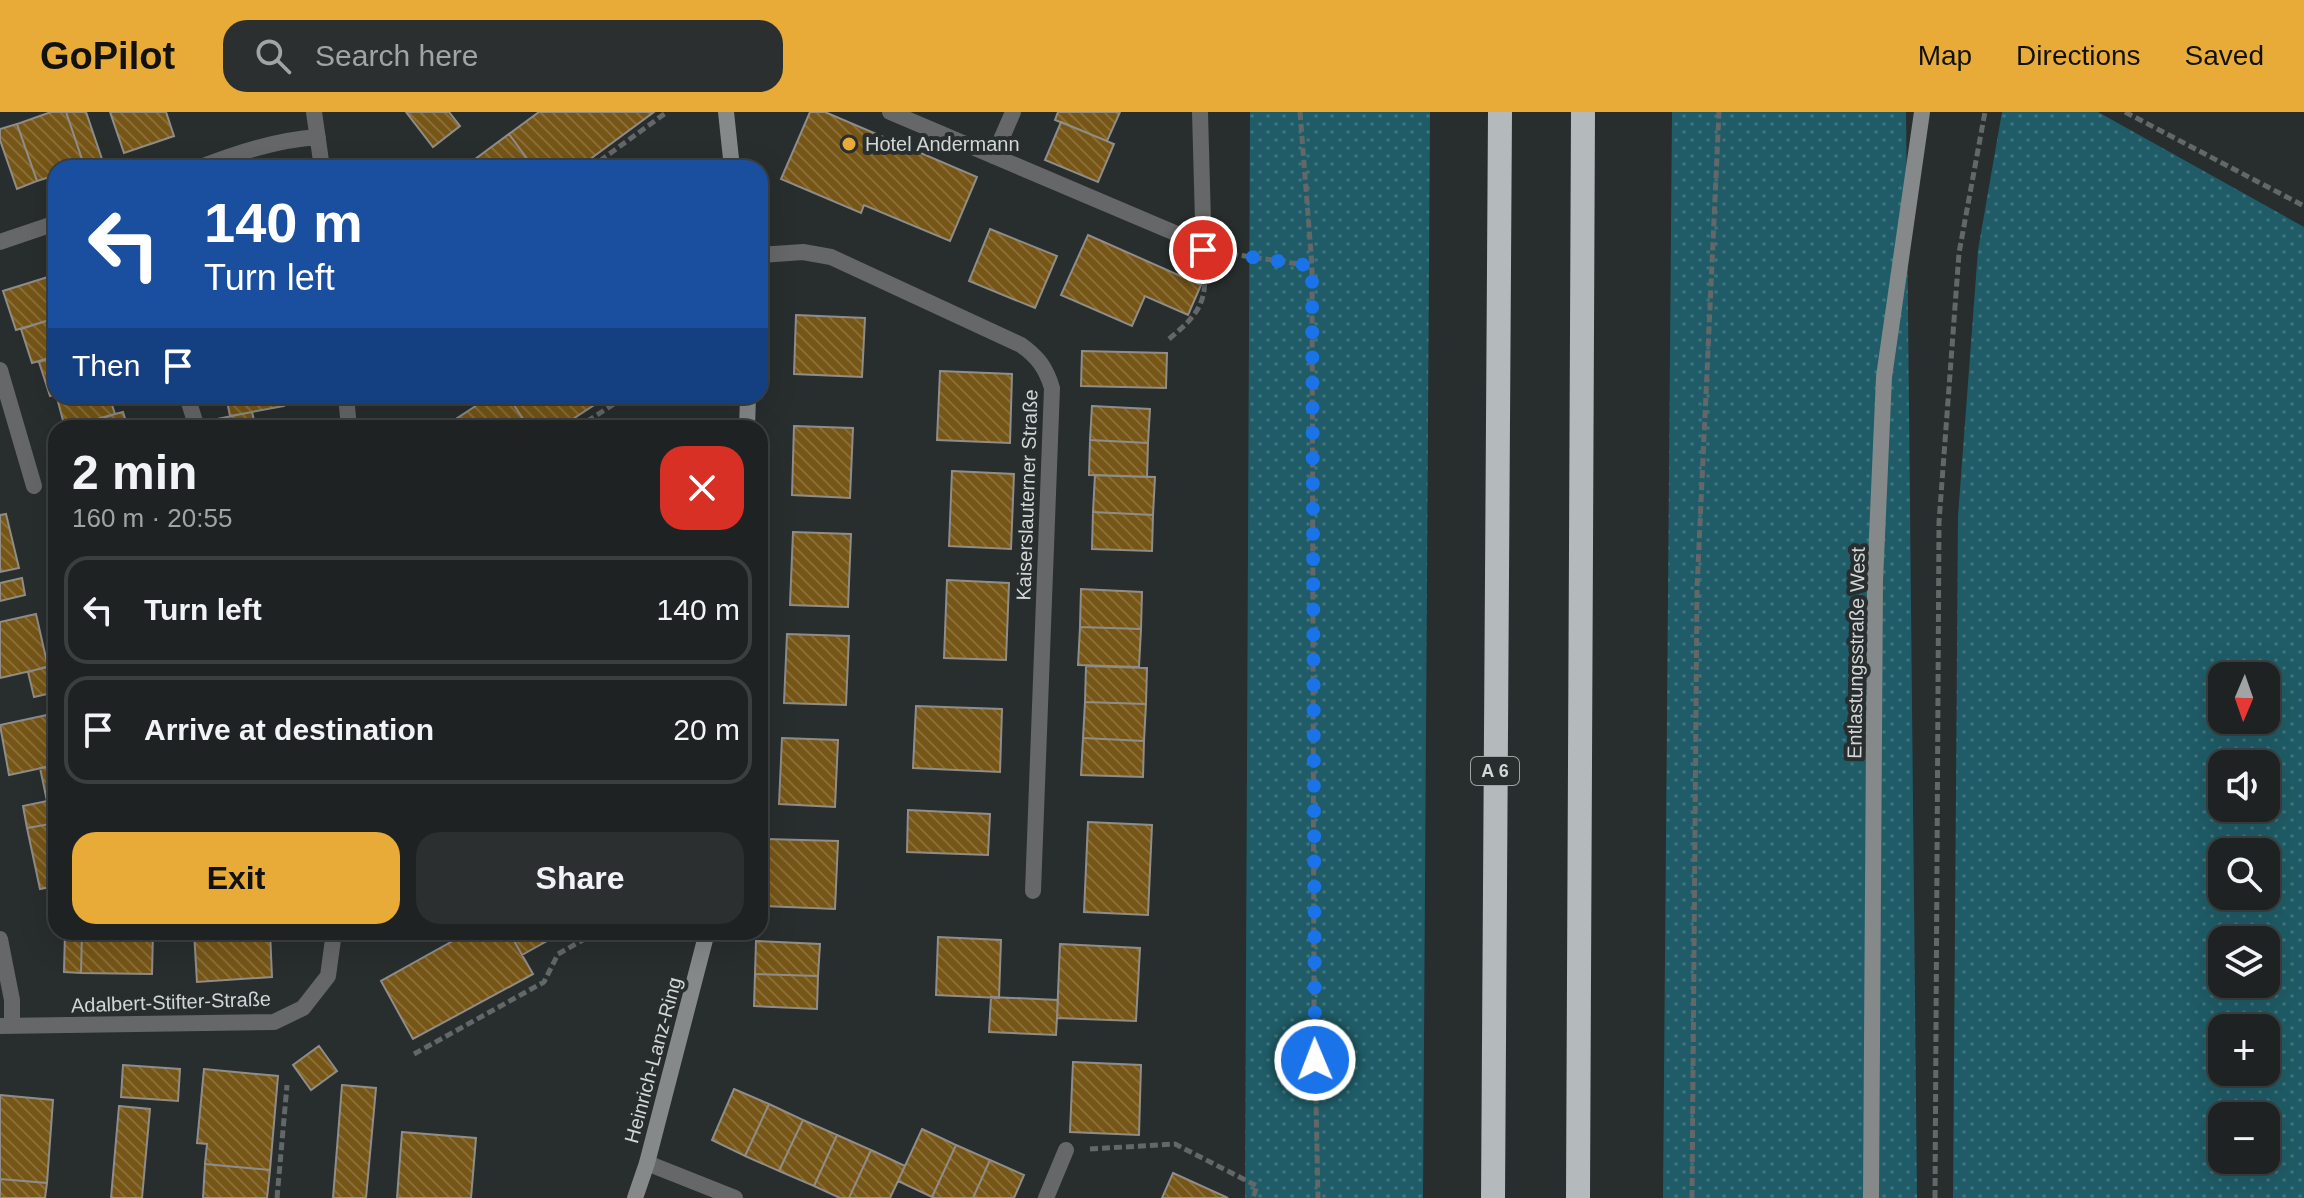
<!DOCTYPE html>
<meta charset="utf-8">
<style>
body{margin:0;font-family:Helvetica,sans-serif;background:#2b2f2f;color:#f1f3f6;height:100vh;display:flex;flex-direction:column;font-size:30px;white-space:nowrap}
*{box-sizing:border-box;margin:0}
p{font-size:26px;color:#a1a4a5}
.icon{flex:none;width:44px;height:44px;fill:none;stroke:currentColor;stroke-width:2;stroke-linecap:round;stroke-linejoin:round}
.map{position:relative;flex:1;overflow:hidden}
.sheet{position:absolute;left:48px;top:308px;width:720px;height:520px;display:flex;flex-direction:column;background:#1e2222;border-radius:24px;box-shadow:0 8px 32px #0002,0 0 0 2px #3c3f40}
.sheet>*{flex:none}
.banner{position:absolute;left:48px;top:48px;width:720px;height:244px;border-radius:24px;box-shadow:0 8px 32px #0002,0 0 0 2px #3c3f40;background:#1a4fa0;color:#fff;overflow:hidden}
.needle{width:52px;rotate:182deg}
.controls{position:absolute;left:2208px;top:550px;display:grid;gap:16px}
.controls a{display:grid;place-items:center;width:72px;height:72px;border-radius:16px;background:#1e2222;box-shadow:0 8px 32px #0002,0 0 0 2px #3c3f40;font-size:40px}
.pin{position:absolute;display:grid;place-items:center;width:68px;height:68px;color:#fff;margin:-34px;border:4px solid #fff;border-radius:50%;box-shadow:0 2px 8px #0007}
.me{position:absolute;width:88px;margin:-44px;rotate:359deg;stroke-linejoin:round;filter:drop-shadow(0 0 6px #0008)}
.turn{display:flex;align-items:center;gap:28px;height:168px;padding:0 24px;font-size:36px}
.turn .icon{width:104px;height:104px;stroke-width:2.5}
.turn b{display:block;font-size:56px;line-height:68px}
.then{display:flex;align-items:center;height:76px;padding:0 24px;background:#0003;gap:16px;font-size:30px}
.round{display:grid;place-items:center;flex:none;width:84px;height:84px;border-radius:24px;background:#2b2f2f}
.summary{display:flex;align-items:center;justify-content:space-between;height:136px;padding:0 24px}
h1{font-size:48px;font-weight:700;line-height:60px}
.cta{display:flex;gap:16px;margin-top:auto;padding:16px 24px}
.cta a{flex:1;height:92px;border-radius:24px;background:#e8ab37;color:#111;font-size:32px;font-weight:700;line-height:92px;text-align:center}
.cta a+a{background:#2b2f2f;color:#f1f3f6}
ul{padding:0;list-style:none}
li{display:flex;align-items:center;gap:24px;height:108px;margin:0 16px 12px;padding:0 8px;border:4px solid #3c3f40;border-radius:24px}
li div{flex:1}
li b{display:block;font-size:30px}
li em{font-style:normal}
header{display:flex;align-items:center;gap:48px;box-sizing:border-box;height:112px;padding:0 40px;background:#e8ab37;color:#111}
header strong{font-size:38px}
nav{display:flex;gap:44px;margin-inline-start:auto;font-size:28px}
.search{width:560px;height:72px;background:#2b2f2f;display:flex;align-items:center;gap:20px;box-sizing:border-box;padding:0 28px;border-radius:24px;color:#a1a4a5;font-size:30px}
.map>svg:first-child{display:block}
.grass{fill:url(#grass-dots);fill-rule:evenodd}
.building{fill:url(#building-back-hatch);stroke:#908d89;stroke-width:2}
.lines{fill:none;stroke-linecap:round;stroke-linejoin:round}
.path{stroke:#636768;stroke-width:5;stroke-dasharray:8 4;stroke-linecap:butt}
.lane{stroke:#656768;stroke-width:16}
.street{stroke:#656768;stroke-width:16}
.secondary{stroke:#858989;stroke-width:16}
.highway{stroke:#b4b9bb;stroke-width:24}
.route{stroke:#1a73e8;stroke-width:14;stroke-dasharray:0 25.2}
.poi-dot{fill:#e8ab37;stroke:#282d2e;stroke-width:3}
.labels{text-anchor:middle;stroke-width:8;stroke-linejoin:round;paint-order:stroke}
.shield{fill:#282d2e;stroke:#a0a3a4;stroke-width:2}
.shield-label{font-size:18px;font-weight:bold;fill:#d3d6d6}
.poi-label{font-size:20px;fill:#d3d6d6;stroke:#282d2e;text-anchor:start}
.street-label{font-size:20px;fill:#d3d6d6;stroke:#282d2e}
</style>
<header>
<strong>GoPilot</strong>
<div class="search"><svg class="icon" aria-label="search" viewBox="0 0 24 24"><circle cx="10" cy="10" r="6"/><path d="M15 15l6 6"/></svg>Search here</div>
<nav><a>Map</a><a>Directions</a><a>Saved</a></nav>
</header>
<div class="map">
<svg width="2304" height="1086" viewBox="0 0 2304 1086">
<defs>
<pattern id="grass-dots" width="8" height="8" patternUnits="userSpaceOnUse" patternTransform="scale(2)"><rect width="8" height="8" fill="#1f5c67"/><path d="M2 2h.1M6 6h.1" fill="none" stroke="#3f737c" stroke-width="1.8" stroke-linecap="round"/></pattern>
<pattern id="building-back-hatch" width="6" height="6" patternUnits="userSpaceOnUse" patternTransform="scale(2)"><rect width="6" height="6" fill="#765617"/><path d="M-1 5l2 2M0 0l6 6M5-1l2 2" fill="none" stroke="#896e38"/></pattern>
</defs>
<rect width="100%" height="100%" fill="#282d2e"/>
<path class="grass" d="M 1250,0 L 1430,0 L 1423,1086 L 1245,1086 Z
M 1672,0 L 1906,0 L 1917,1086 L 1663,1086 Z
M 2002,0 L 2098,0 L 2304,115 L 2304,1086 L 1953,1086 L 1958,404 L 1978,138 ZM 2222,564 L 2266,564 L 2266,608 L 2222,608 ZM 2222,652 L 2266,652 L 2266,696 L 2222,696 ZM 2222,740 L 2266,740 L 2266,784 L 2222,784 ZM 2222,828 L 2266,828 L 2266,872 L 2222,872 ZM 2222,916 L 2266,916 L 2266,960 L 2222,960 ZM 2222,1004 L 2266,1004 L 2266,1048 L 2222,1048 Z"/>
<path class="building" d="M 51,0 L 66,0 L 84,53 L 56,56 L 56,63 L 37,69 L 17,12 Z
M 66,0 L 86,0 L 102,47 L 84,53 Z
M 110,0 L 166,0 L 174,24 L 124,41 Z
M 406,0 L 449,0 L 460,14 L 433,35 Z
M 539,0 L 654,0 L 578,56 L 534,56 L 509,22 Z
M 810,0 L 825,0 L 977,65 L 950,129 L 864,93 L 861,101 L 781,67 Z
M 1058,0 L 1120,0 L 1107,29 L 1055,8 Z
M 1061,10 L 1114,32 L 1098,70 L 1045,48 Z
M 17,12 L 37,69 L 17,77 L 0,28 L 0,17 Z
M 509,22 L 534,56 L 463,56 Z
M 990,117 L 1057,144 L 1035,196 L 969,169 Z
M 1088,123 L 1201,173 L 1188,203 L 1145,184 L 1132,214 L 1061,183 Z
M 51,164 L 56,178 L 56,206 L 16,218 L 3,179 Z
M 796,203 L 865,206 L 862,265 L 794,262 Z
M 56,206 L 56,244 L 32,251 L 21,217 Z
M 1082,239 L 1167,241 L 1166,276 L 1081,274 Z
M 56,244 L 56,282 L 50,284 L 39,250 Z
M 940,259 L 1012,262 L 1010,331 L 937,328 Z
M 56,282 L 109,284 L 115,302 L 65,316 Z
M 226,284 L 282,284 L 284,294 L 230,304 Z
M 491,284 L 508,284 L 529,316 L 442,316 Z
M 508,284 L 608,284 L 559,316 L 529,316 Z
M 1092,294 L 1150,297 L 1148,331 L 1090,328 Z
M 123,300 L 128,316 L 72,316 L 115,302 Z
M 252,300 L 256,316 L 219,316 L 217,307 Z
M 794,314 L 853,316 L 850,386 L 792,383 Z
M 1090,328 L 1148,331 L 1147,365 L 1089,363 Z
M 952,359 L 1014,362 L 1011,437 L 949,434 Z
M 1095,363 L 1155,365 L 1153,403 L 1093,400 Z
M 1093,400 L 1153,403 L 1152,439 L 1092,437 Z
M 6,402 L 19,456 L 0,460 L 0,403 Z
M 793,420 L 851,422 L 848,495 L 790,493 Z
M 22,466 L 25,483 L 0,489 L 0,471 Z
M 947,468 L 1009,471 L 1006,548 L 944,546 Z
M 1081,477 L 1142,480 L 1141,517 L 1080,515 Z
M 36,502 L 48,555 L 0,566 L 0,510 Z
M 1080,515 L 1141,517 L 1139,555 L 1078,553 Z
M 787,522 L 849,524 L 846,593 L 784,591 Z
M 56,552 L 56,580 L 34,585 L 28,560 Z
M 1086,554 L 1147,556 L 1146,592 L 1085,590 Z
M 1085,590 L 1146,592 L 1144,629 L 1083,626 Z
M 916,594 L 1002,597 L 1000,660 L 913,656 Z
M 56,601 L 56,653 L 9,663 L 0,613 Z
M 782,626 L 838,628 L 835,695 L 779,692 Z
M 1083,626 L 1144,629 L 1143,665 L 1081,663 Z
M 56,653 L 56,687 L 47,689 L 40,656 Z
M 52,688 L 56,711 L 27,716 L 23,694 Z
M 908,698 L 990,702 L 988,743 L 907,740 Z
M 1088,710 L 1152,713 L 1148,803 L 1084,800 Z
M 56,711 L 56,774 L 40,777 L 27,716 Z
M 766,727 L 838,729 L 835,797 L 764,794 Z
M 65,820 L 82,820 L 81,861 L 64,860 Z
M 82,820 L 153,820 L 152,862 L 81,861 Z
M 194,820 L 270,820 L 272,865 L 197,870 Z
M 469,820 L 509,820 L 533,862 L 413,927 L 381,869 Z
M 509,820 L 563,820 L 522,843 Z
M 938,825 L 1001,828 L 999,886 L 936,883 Z
M 756,829 L 820,832 L 818,864 L 755,862 Z
M 1060,832 L 1140,836 L 1136,909 L 1057,906 Z
M 755,862 L 818,864 L 817,897 L 754,894 Z
M 991,885 L 1058,888 L 1056,923 L 989,920 Z
M 319,934 L 337,959 L 311,978 L 293,953 Z
M 1073,950 L 1141,953 L 1139,1023 L 1070,1020 Z
M 123,953 L 180,957 L 178,989 L 121,985 Z
M 204,957 L 278,964 L 270,1058 L 205,1052 L 207,1032 L 197,1031 Z
M 342,973 L 376,976 L 366,1086 L 333,1086 Z
M 734,977 L 769,992 L 745,1044 L 712,1028 Z
M 0,983 L 53,988 L 47,1071 L 0,1067 Z
M 769,992 L 803,1008 L 779,1059 L 745,1044 Z
M 119,994 L 150,997 L 142,1086 L 111,1086 Z
M 803,1008 L 837,1023 L 814,1074 L 779,1059 Z
M 922,1017 L 956,1033 L 932,1085 L 898,1069 Z
M 402,1020 L 476,1026 L 471,1086 L 397,1086 Z
M 837,1023 L 871,1038 L 849,1086 L 840,1086 L 814,1074 Z
M 956,1033 L 990,1048 L 973,1086 L 935,1086 L 932,1085 Z
M 871,1038 L 905,1054 L 898,1069 L 890,1086 L 849,1086 Z
M 990,1048 L 1024,1063 L 1014,1086 L 973,1086 Z
M 205,1052 L 270,1058 L 267,1086 L 203,1086 Z
M 1173,1061 L 1228,1086 L 1162,1086 Z
M 0,1067 L 47,1071 L 45,1086 L 0,1086 Z"/>
<g class="lines">
<path class="path" d="M 1300,0 L 1312,154 L 1314,893 L 1318,1086
M 2125,0 L 2304,94
M 590,56 L 667,0
M 1218,140 L 1312,154
M 1169,227 C 1199,202 1208,190 1204,150
M 577,316 L 626,284
M 414,942 L 544,870 L 558,842 L 597,820
M 1090,1037 L 1175,1032 L 1257,1074 L 1253,1086
M 277,1086 L 287,973
M 1692,1086 L 1697,477 L 1719,0
M 1935,1086 L 1939,410 L 1959,141 L 1985,0"/>
<path class="lane" d="M 890,0 L 1182,124 L 1198,124 L 1203,110 L 1200,0
M 0,258 L 34,374
M 187,284 L 197,316"/>
<path class="street" d="M 314,0 L 322,56
M 994,44 L 1013,0
M 198,56 C 237,41 276,28 318,25
M 0,130 L 56,111
M 760,143 L 803,140 L 831,145 L 1021,233 C 1038,245 1046,256 1052,276 L 1033,779
M 346,284 L 349,316
M 0,827 L 12,888 L 12,913
M 0,914 L 274,910 L 303,896 L 328,864 L 334,820
M 647,1051 L 735,1086
M 1046,1086 L 1066,1038"/>
<path class="secondary" d="M 726,0 L 732,56
M 747,316 L 748,284
M 635,1086 L 647,1051 L 707,820
M 1871,1086 L 1875,469 L 1884,265 L 1922,0"/>
<path class="highway" d="M 1493,1086 L 1500,0
M 1578,1086 L 1583,0"/>
</g>
<g class="lines">
<path class="route" d="M 1203,138 L 1312,154 L 1315,948"/>
</g>
<circle class="poi-dot" cx="849" cy="32" r="8"/>
<g class="labels">
<rect class="shield" x="1471" y="645" width="48" height="28" rx="6"/>
<g class="shield-label">
<text x="1495" y="665">A 6</text>
</g>
<g class="poi-label">
<text x="865" y="39">Hotel Andermann</text>
</g>
<g class="street-label">
<text transform="translate(1027 383) rotate(-88)" y="7">Kaiserslauterner Straße</text>
<text transform="translate(1856 541) rotate(-89)" y="7">Entlastungsstraße West</text>
<text transform="translate(171 890) rotate(-2)" y="7">Adalbert-Stifter-Straße</text>
<text transform="translate(653 948) rotate(-75)" y="7">Heinrich-Lanz-Ring</text>
</g>
</g>
</svg>
<div class="controls">
<a><svg class="needle" viewBox="-14 -14 28 28"><path d="M0-13l5 13h-10z" fill="#e53935"/><path d="M0 13l5-13h-10z" fill="#a1a4a5"/></svg></a>
<a><svg class="icon" aria-label="sound" viewBox="0 0 24 24"><path d="M4 9h4l5-4v14l-5-4H4zM17 9q2 3 0 6"/></svg></a>
<a><svg class="icon" aria-label="search" viewBox="0 0 24 24"><circle cx="10" cy="10" r="6"/><path d="M15 15l6 6"/></svg></a>
<a><svg class="icon" aria-label="layers" viewBox="0 0 24 24"><path d="M12 4l9 5-9 5-9-5zM3 14l9 5 9-5"/></svg></a>
<a>+</a>
<a>−</a>
</div>
<div class="pin" style="left:1203px;top:138px;background:#d93025"><svg class="icon" aria-label="arrive" viewBox="0 0 24 24"><path d="M6 21V4h12l-3 4 3 4H6"/></svg></div>
<svg class="me" style="left:1315px;top:948px" viewBox="-20 -20 40 40"><circle r="17" fill="#1a73e8" stroke="#fff" stroke-width="3"/><path d="M0-11L8 9 0 5-8 9z" fill="#fff"/></svg>
<div class="banner">
<div class="turn"><svg class="icon" aria-label="left" viewBox="0 0 24 24"><path d="M17 20v-9H6M10 6l-5 5 5 5"/></svg><div><b>140 m</b>Turn left</div></div>
<div class="then">Then<svg class="icon" aria-label="arrive" viewBox="0 0 24 24"><path d="M6 21V4h12l-3 4 3 4H6"/></svg></div>
</div>
<section class="sheet">
<div class="summary"><div><h1>2 min</h1><p>160 m · 20:55</p></div><a class="round" style="background:#d93025;color:#fff"><svg class="icon" aria-label="close" viewBox="0 0 24 24"><path d="M6 6l12 12M18 6L6 18"/></svg></a></div>
<ul>
<li><svg class="icon" aria-label="left" viewBox="0 0 24 24"><path d="M17 20v-9H6M10 6l-5 5 5 5"/></svg><div><b>Turn left</b></div><em>140 m</em></li>
<li><svg class="icon" aria-label="arrive" viewBox="0 0 24 24"><path d="M6 21V4h12l-3 4 3 4H6"/></svg><div><b>Arrive at destination</b></div><em>20 m</em></li>
</ul>
<div class="cta"><a>Exit</a><a>Share</a></div>
</section>
</div>
